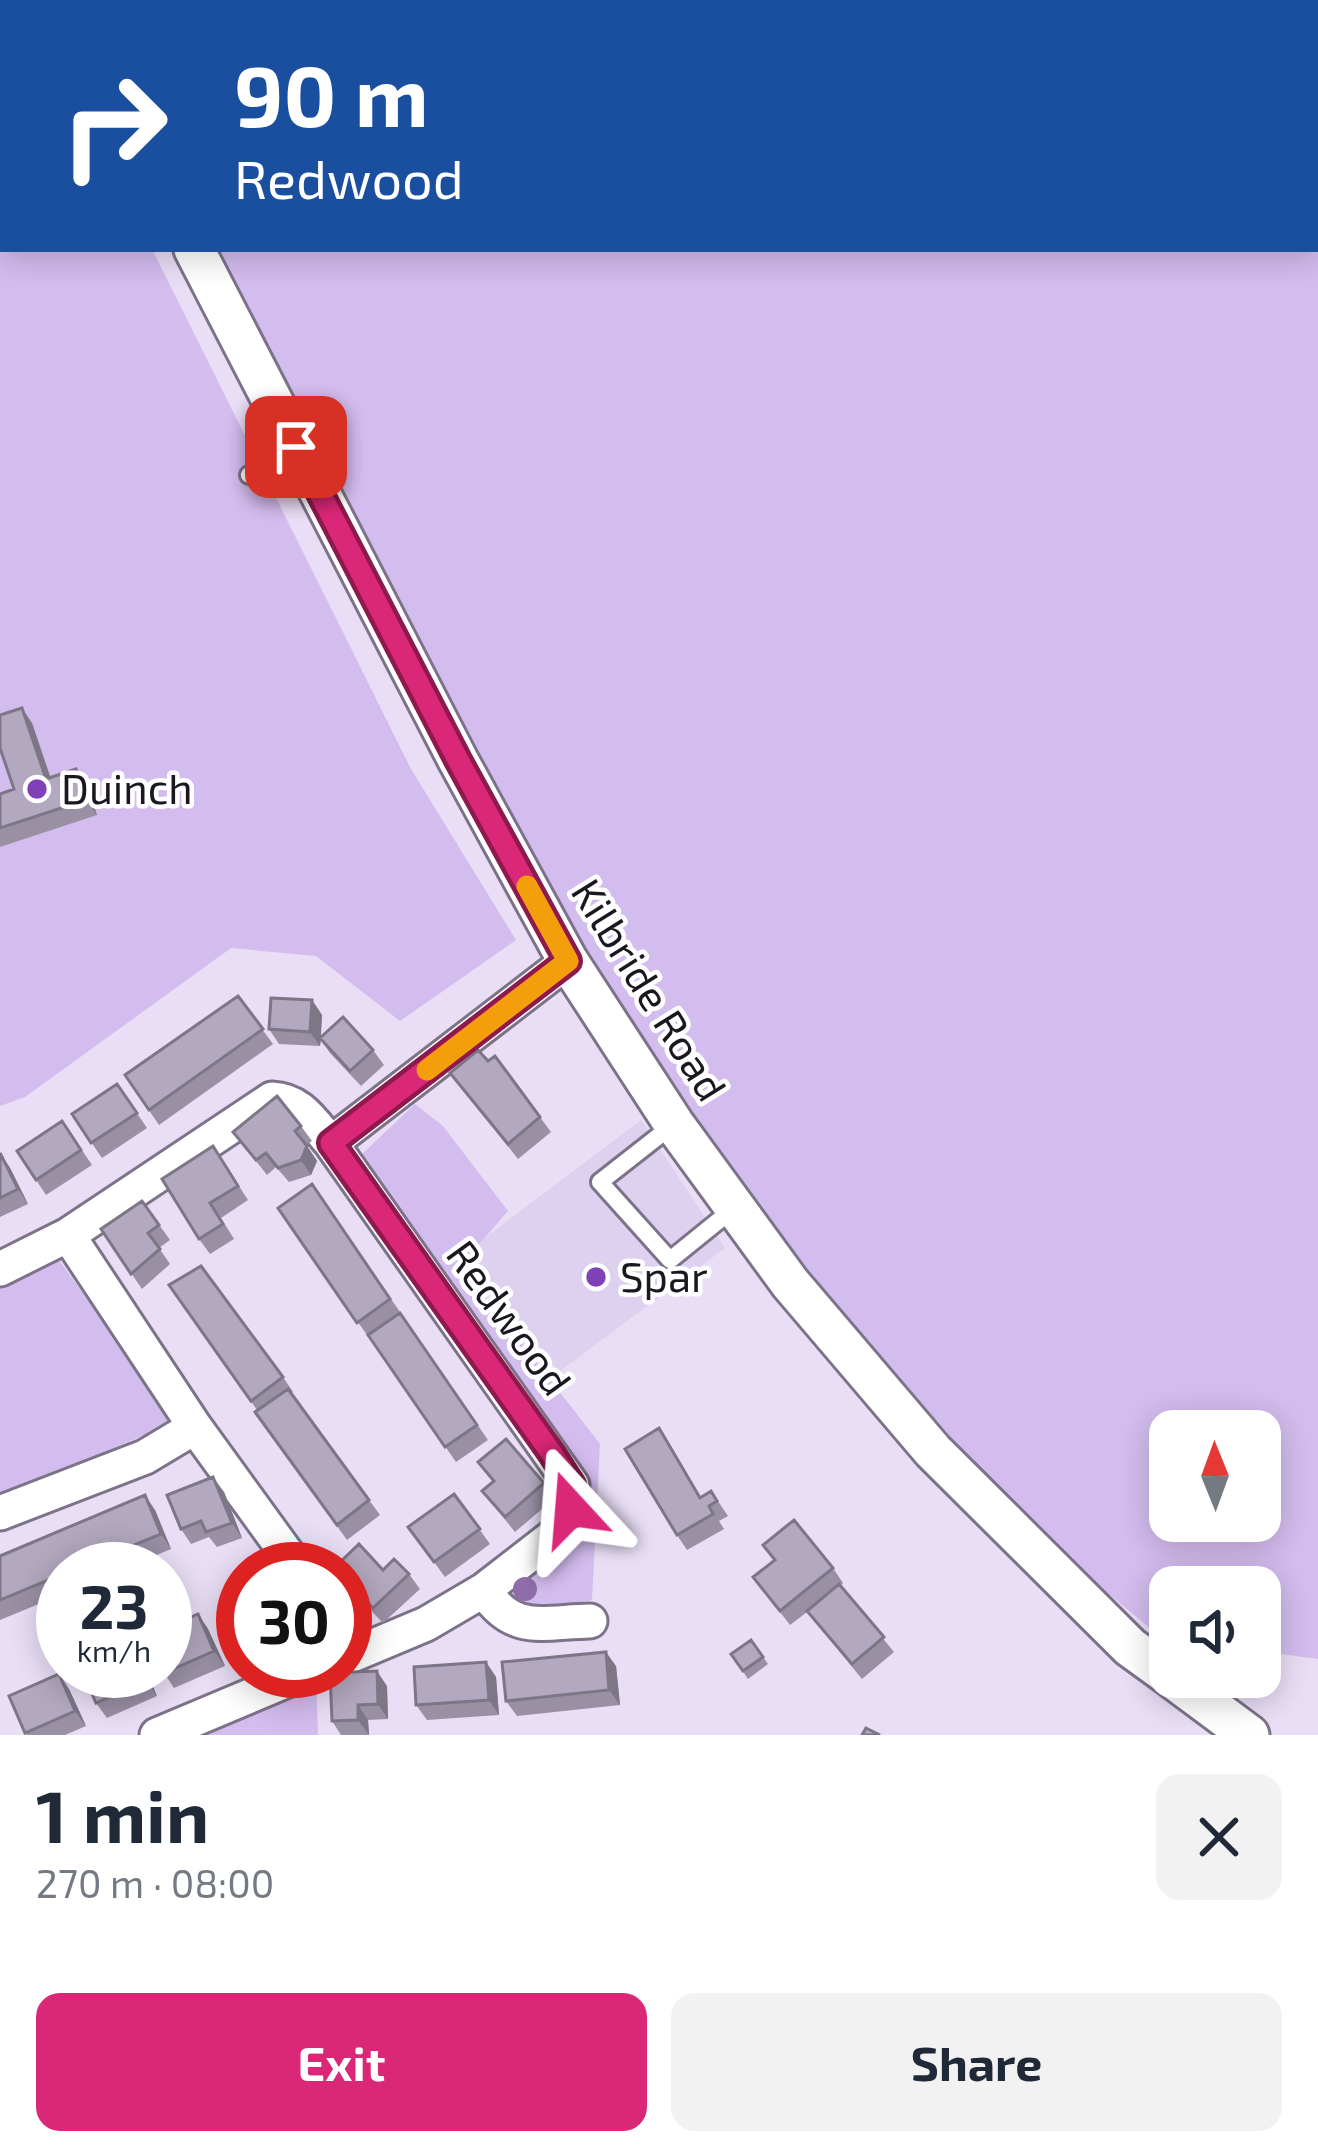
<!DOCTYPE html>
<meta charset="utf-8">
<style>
body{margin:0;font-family:"Exo 2",sans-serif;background:#f2f2f3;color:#1f2937;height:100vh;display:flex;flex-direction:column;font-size:45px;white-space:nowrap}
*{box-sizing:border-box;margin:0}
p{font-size:39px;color:#747a83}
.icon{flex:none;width:66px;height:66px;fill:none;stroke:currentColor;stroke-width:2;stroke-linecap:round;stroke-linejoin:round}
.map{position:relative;height:1735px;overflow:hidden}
.drawer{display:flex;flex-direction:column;background:#fff;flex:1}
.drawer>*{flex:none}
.guide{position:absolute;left:0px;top:0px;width:1320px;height:252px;box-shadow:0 6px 30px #0003;background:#1a4fa0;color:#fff;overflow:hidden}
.needle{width:78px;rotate:359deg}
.buttons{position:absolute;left:1149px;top:1410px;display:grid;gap:24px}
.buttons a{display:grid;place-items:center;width:132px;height:132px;border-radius:24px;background:#fff;box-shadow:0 6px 30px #0003;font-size:60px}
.speed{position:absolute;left:36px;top:1542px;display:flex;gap:24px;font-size:60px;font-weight:700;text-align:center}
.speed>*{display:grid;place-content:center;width:156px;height:156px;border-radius:50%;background:#fff;box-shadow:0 6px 30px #0003;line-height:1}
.speed small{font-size:30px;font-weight:400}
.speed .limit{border:18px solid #d22;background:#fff;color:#111}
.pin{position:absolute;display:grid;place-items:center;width:102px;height:102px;color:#fff;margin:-51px;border-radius:24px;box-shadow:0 6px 18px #0006}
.me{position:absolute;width:132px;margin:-66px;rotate:341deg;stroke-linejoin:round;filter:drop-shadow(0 0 9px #0008)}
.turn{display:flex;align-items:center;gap:42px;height:252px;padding:0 36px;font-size:54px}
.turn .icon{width:156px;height:156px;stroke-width:2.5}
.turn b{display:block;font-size:84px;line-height:102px}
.round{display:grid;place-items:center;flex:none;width:126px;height:126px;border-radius:24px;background:#f2f2f3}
.overview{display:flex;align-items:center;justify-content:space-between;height:204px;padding:0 36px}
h1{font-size:72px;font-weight:700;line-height:90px}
.button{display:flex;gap:24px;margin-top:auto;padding:24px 36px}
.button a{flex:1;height:138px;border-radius:24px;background:#db2777;color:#fff;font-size:48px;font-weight:700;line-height:138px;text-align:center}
.button a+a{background:#f2f2f3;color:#1f2937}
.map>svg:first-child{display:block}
.built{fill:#ded0ef}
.green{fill:#d3bcee;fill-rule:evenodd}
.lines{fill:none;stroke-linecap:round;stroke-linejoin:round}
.service-casing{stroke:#7d7388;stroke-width:22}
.minor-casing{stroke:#7d7388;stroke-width:39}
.tertiary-casing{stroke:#7d7388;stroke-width:45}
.service{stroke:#fff;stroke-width:16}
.minor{stroke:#fff;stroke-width:33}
.tertiary{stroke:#fff;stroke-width:39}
.tree{fill:#8f6daa}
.wall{fill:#9990a4}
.shaded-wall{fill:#7d7686}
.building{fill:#b2a8bf;stroke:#7d7686;stroke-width:3}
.route-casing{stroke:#8e194d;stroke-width:30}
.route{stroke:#db2777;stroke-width:21}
.slow{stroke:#f59e0b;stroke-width:21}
.poi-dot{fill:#8041b6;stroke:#fff;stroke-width:4.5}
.labels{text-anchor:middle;stroke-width:9;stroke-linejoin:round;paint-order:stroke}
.poi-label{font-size:42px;fill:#1b1720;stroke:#fff;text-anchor:start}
.street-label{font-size:42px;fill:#1b1720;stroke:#fff}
</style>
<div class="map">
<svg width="1318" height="1735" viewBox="0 0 1318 1735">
<rect width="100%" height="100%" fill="#e9def6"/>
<path class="built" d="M 641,1120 L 725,1248 L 559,1372 L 466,1252 Z"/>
<path class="green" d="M 0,0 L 30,3 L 3,3 L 3,249 L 152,249 L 411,769 L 516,940 L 400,1021 L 316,956 L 231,948 L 25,1097 L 0,1106 Z
M 248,0 L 1175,0 L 1176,3 L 242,3 Z
M 1318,75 L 1318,1659 L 1260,1651 L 1260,1587 L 1170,1587 L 1170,1640 L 1163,1639 L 1034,1532 L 831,1300 L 687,1115 L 584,950 L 466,742 L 214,249 L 1317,249 ZM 1170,1431 L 1260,1431 L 1260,1521 L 1170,1521 Z
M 415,1104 L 443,1126 L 508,1211 L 461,1265 L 600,1444 L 592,1600 C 567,1604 513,1620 506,1587 L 579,1512 L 360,1156 Z
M 59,1260 L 171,1415 L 163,1427 L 0,1497 L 0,1285 Z
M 316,1677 L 318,1735 L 178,1735 Z"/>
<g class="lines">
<g class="service-casing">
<path id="service" d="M 0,92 L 3,91
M 249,475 L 296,448
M 674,1124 L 600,1182 L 670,1260 L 733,1209"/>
</g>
<g class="minor-casing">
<path id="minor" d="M 220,3 L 226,0
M 331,1143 L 568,961
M 68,1235 L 195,1427 L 298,1569
M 0,1269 L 68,1235 L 272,1099 C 301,1100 313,1123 331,1143 L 572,1485 L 571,1509 L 564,1528 L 484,1590 L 426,1624 L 345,1658
M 0,1513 L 145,1457 L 195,1427
M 484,1590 C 513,1635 542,1622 590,1621
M 157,1735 L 309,1671"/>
</g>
<g class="tertiary-casing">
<path id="tertiary" d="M 64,0 L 65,3
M 194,249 L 458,760 L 568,961 L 674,1124 L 790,1283 L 933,1451 L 1130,1647 L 1170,1676
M 1171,1677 L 1249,1735"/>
</g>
<use href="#service" class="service"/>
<use href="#minor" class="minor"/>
<use href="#tertiary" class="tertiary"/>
</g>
<circle class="tree" cx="525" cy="1589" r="12"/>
<path class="wall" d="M 32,723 L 50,777 L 86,783 L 97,815 L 0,847 L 0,794 L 14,789 Z
M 238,996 L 273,1044 L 159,1125 L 125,1075 Z
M 312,1000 L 322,1015 L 321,1036 L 373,1050 L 384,1065 L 361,1086 L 330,1053 L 321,1040 L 320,1046 L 279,1044 L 269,1029 Z
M 495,1056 L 551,1132 L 518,1159 L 450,1073 L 488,1061 Z
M 117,1084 L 147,1128 L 102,1158 L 72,1114 Z
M 62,1121 L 92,1165 L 46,1195 L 17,1151 Z
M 301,1126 L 312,1141 L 306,1145 L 317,1161 L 311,1175 L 289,1182 L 276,1167 L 267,1175 L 233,1132 Z
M 213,1146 L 248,1200 L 221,1218 L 234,1239 L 210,1254 L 199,1239 Z
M 0,1153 L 10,1168 L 28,1204 L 0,1217 Z
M 312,1184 L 488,1440 L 456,1462 L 278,1208 Z
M 142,1201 L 170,1240 L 159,1248 L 170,1264 L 142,1289 L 101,1229 Z
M 169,1285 L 283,1377 L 293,1392 L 291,1394 L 380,1515 L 347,1540 L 266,1427 L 257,1410 Z
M 669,1443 L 701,1497 L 711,1491 L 728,1516 L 719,1521 L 724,1529 L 687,1550 L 677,1535 Z
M 478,1462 L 544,1483 L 555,1498 L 515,1532 L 482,1491 L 493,1482 Z
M 224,1492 L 242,1538 L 217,1547 L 209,1537 L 191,1544 L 181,1529 Z
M 454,1494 L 490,1544 L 445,1577 L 408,1527 Z
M 155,1510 L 171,1549 L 123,1569 L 63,1569 L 63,1594 L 0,1620 L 0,1556 Z
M 763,1545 L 833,1568 L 843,1583 L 840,1586 L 894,1652 L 862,1679 L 807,1612 L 790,1625 L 753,1577 L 774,1561 Z
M 345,1569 L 383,1570 L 409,1574 L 420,1589 L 383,1623 L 345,1584 Z
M 243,1602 L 243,1654 L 235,1643 Z
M 198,1614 L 208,1629 L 225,1666 L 174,1688 L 163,1671 Z
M 751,1640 L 768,1664 L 748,1679 L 731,1654 Z
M 486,1662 L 496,1677 L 499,1715 L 427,1720 L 416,1705 Z
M 616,1666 L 620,1705 L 517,1716 L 506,1701 Z
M 146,1671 L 157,1696 L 107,1718 L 96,1703 Z
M 387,1686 L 388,1719 L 368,1720 L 369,1735 L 341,1735 L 332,1721 Z
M 69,1689 L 86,1726 L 65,1735 L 27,1735 L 9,1696 Z"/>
<path class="shaded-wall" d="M 22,708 L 32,723 L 56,794 L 46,779 Z
M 76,769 L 86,783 L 97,815 L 86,800 Z
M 312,1000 L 322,1015 L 320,1046 L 310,1032 Z
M 307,1146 L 317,1161 L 311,1175 L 301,1160 Z
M 0,1153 L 10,1168 L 28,1204 L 18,1189 Z
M 213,1477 L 224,1492 L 242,1538 L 232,1523 Z
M 145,1495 L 155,1510 L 171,1549 L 161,1534 Z
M 198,1614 L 208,1629 L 225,1666 L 214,1651 Z
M 606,1652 L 616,1666 L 620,1705 L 609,1690 Z
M 486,1662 L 496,1677 L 499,1715 L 489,1700 Z
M 142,1671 L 146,1671 L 157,1696 L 146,1681 Z
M 377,1671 L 387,1686 L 388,1719 L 378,1704 Z
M 59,1674 L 69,1689 L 86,1726 L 75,1711 Z
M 358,1705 L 368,1720 L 369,1735 L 358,1720 Z"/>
<path class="building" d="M 1174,0 L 1208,0 L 1210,3 L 1176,3 Z
M 22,708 L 46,779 L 76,769 L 86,800 L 0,828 L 0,794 L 14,789 L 0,748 L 0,715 Z
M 238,996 L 263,1029 L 149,1110 L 125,1075 Z
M 271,998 L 312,1000 L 310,1032 L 269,1029 Z
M 343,1017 L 373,1050 L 350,1071 L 320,1038 Z
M 478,1050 L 488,1061 L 495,1056 L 540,1117 L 508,1144 L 450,1073 Z
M 117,1084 L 137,1113 L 91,1143 L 72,1114 Z
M 277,1096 L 301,1126 L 295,1131 L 307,1146 L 301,1160 L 278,1168 L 266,1153 L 256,1160 L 233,1132 Z
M 62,1121 L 81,1150 L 36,1180 L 17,1151 Z
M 213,1146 L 238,1186 L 210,1203 L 223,1224 L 199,1239 L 162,1179 Z
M 0,1153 L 18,1189 L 0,1198 Z
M 312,1184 L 390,1299 L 357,1323 L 278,1208 Z
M 142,1201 L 159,1225 L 148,1233 L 160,1249 L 131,1274 L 101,1229 Z
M 201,1266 L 283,1377 L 251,1401 L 169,1285 Z
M 400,1313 L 477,1425 L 445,1447 L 368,1335 Z
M 288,1389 L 369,1500 L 337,1525 L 255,1412 Z
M 659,1428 L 700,1498 L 711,1491 L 717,1501 L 709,1506 L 713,1514 L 677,1535 L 625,1449 Z
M 506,1439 L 544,1483 L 505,1517 L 482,1491 L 494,1481 L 478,1462 Z
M 213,1477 L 232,1523 L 206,1532 L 201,1521 L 181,1529 L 167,1495 Z
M 454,1494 L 480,1529 L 434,1562 L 408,1527 Z
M 145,1495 L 161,1534 L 76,1569 L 63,1569 L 63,1574 L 0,1600 L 0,1556 Z
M 794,1520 L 833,1568 L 780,1611 L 753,1577 L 775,1560 L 763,1545 Z
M 359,1544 L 383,1570 L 394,1559 L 409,1574 L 373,1608 L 345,1580 L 345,1569 L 334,1568 Z
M 839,1584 L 884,1637 L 852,1664 L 807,1611 Z
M 243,1602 L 243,1639 L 235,1643 L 222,1611 Z
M 198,1614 L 214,1651 L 164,1673 L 165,1629 Z
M 751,1640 L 763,1657 L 743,1671 L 731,1654 Z
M 606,1652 L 609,1690 L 506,1701 L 502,1662 Z
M 486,1662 L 489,1700 L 416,1705 L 414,1667 Z
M 82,1671 L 142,1671 L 146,1681 L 96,1703 Z
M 377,1671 L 378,1704 L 358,1705 L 358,1720 L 332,1721 L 330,1673 Z
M 59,1674 L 75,1711 L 25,1733 L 9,1696 Z
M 866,1728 L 880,1735 L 862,1735 Z"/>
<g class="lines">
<g class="route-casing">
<path id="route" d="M 296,447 L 458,760 L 568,961 L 331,1143 L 552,1454 L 572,1485 L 571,1509"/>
</g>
<use href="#route" class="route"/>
<path class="slow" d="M 427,1070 L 568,961 L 527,886"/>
</g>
<g class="poi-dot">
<circle cx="37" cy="789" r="12"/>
<circle cx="596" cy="1277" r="12"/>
</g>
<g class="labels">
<g class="poi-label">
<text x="61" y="804">Duinch</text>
<text x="620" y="1292">Spar</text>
</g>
<g class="street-label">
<text transform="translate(649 990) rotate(58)" y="15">Kilbride Road</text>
<text transform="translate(509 1318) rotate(54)" y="15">Redwood</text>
</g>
</g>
</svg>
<div class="buttons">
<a><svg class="needle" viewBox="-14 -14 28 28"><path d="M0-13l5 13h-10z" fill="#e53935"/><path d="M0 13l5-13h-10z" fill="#747a83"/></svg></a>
<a><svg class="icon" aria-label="sound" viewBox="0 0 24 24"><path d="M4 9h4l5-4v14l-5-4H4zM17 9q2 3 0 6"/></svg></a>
</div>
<div class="speed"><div>23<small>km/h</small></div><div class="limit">30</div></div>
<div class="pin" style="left:296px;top:447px;background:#d93025"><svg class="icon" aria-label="arrive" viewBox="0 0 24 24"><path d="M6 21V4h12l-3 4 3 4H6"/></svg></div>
<svg class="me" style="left:571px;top:1509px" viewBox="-20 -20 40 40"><path d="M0-17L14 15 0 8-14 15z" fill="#db2777" stroke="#fff" stroke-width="4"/></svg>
<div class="guide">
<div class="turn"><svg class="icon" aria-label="right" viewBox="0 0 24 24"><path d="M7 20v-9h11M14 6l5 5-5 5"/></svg><div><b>90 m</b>Redwood</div></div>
</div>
</div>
<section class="drawer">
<div class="overview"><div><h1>1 min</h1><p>270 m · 08:00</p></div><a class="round"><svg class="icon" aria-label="close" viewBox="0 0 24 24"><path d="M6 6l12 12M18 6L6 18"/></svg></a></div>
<div class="button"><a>Exit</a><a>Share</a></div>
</section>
